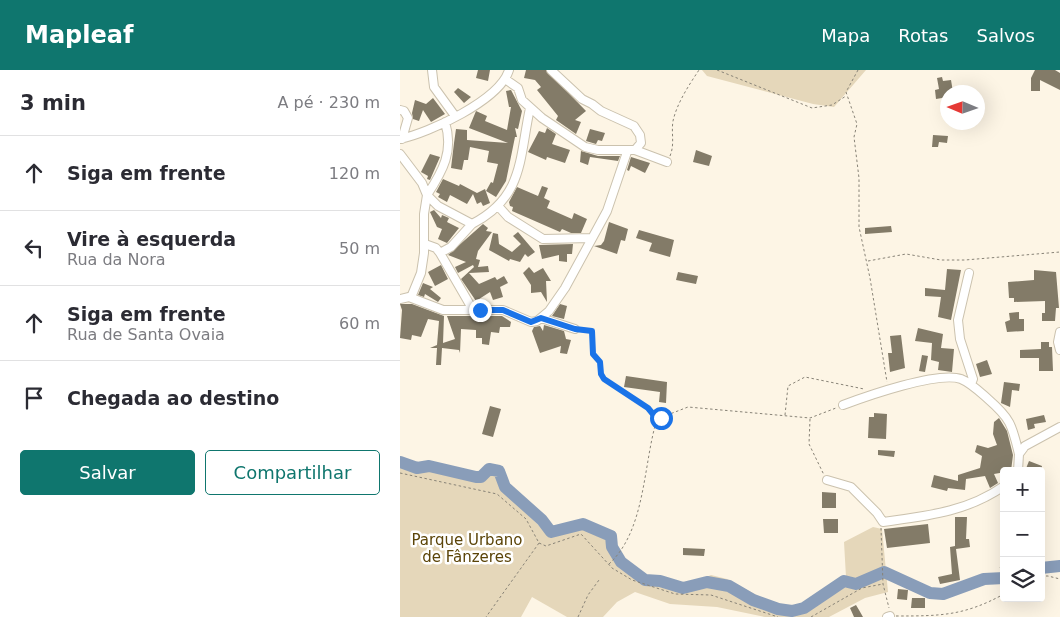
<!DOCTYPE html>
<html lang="pt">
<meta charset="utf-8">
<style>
body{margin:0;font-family:"DejaVu Sans",sans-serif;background:#f7f7f7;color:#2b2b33}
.controls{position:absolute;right:15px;bottom:15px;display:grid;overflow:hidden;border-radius:5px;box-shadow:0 5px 20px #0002}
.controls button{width:45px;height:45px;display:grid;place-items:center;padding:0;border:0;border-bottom:1px solid #e1e1e2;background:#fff;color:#2b2b33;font:25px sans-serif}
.compass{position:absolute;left:540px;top:15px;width:45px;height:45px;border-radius:50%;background:#fff;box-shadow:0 5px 20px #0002;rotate:272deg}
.stop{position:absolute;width:15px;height:15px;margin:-11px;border:4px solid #1a73e8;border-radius:50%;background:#fff}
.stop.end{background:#1a73e8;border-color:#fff;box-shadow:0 1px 5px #0008}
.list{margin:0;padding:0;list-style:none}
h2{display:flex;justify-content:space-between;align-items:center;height:65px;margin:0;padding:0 20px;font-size:21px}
h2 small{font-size:16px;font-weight:400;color:#7c7c81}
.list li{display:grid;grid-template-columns:32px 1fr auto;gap:15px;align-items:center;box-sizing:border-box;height:75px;padding:0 20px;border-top:1px solid #e1e1e2}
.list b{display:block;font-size:19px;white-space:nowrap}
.list p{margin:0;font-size:16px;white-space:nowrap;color:#7c7c81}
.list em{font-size:16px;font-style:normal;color:#7c7c81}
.actions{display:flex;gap:10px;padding:15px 20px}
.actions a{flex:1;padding:11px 0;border:1px solid #0f766e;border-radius:5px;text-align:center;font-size:18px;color:#0f766e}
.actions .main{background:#0f766e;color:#fff}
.icon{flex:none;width:28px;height:28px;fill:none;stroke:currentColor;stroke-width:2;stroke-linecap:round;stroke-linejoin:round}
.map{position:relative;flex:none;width:660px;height:547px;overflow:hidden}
header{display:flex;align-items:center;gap:30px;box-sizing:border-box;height:70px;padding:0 25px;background:#0f766e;color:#fff}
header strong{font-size:24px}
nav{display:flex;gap:28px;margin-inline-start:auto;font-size:18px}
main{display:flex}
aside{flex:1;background:#fff}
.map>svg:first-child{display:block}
.green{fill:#e5d7ba}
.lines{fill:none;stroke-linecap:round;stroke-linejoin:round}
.river{stroke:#899db9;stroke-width:12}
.building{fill:#837b68}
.street-casing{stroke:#cbc2ae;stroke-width:10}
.path{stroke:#888377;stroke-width:1;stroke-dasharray:2.5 2.5;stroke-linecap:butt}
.street{stroke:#fff;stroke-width:8}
.route{stroke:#1a73e8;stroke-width:6}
.labels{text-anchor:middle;stroke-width:5;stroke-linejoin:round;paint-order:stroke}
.park-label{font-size:15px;fill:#5b4408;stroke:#fff}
</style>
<header>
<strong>Mapleaf</strong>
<nav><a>Mapa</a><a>Rotas</a><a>Salvos</a></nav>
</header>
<main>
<aside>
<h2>3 min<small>A pé · 230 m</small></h2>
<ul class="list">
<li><svg class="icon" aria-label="ahead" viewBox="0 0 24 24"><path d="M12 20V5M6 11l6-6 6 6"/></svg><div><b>Siga em frente</b></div><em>120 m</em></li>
<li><svg class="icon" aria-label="left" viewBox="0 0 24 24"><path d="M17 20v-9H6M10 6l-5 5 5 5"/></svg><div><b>Vire à esquerda</b><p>Rua da Nora</p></div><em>50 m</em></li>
<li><svg class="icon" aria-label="ahead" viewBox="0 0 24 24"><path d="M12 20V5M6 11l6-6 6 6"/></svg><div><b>Siga em frente</b><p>Rua de Santa Ovaia</p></div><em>60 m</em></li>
<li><svg class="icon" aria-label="arrive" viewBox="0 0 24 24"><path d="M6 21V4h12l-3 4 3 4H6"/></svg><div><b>Chegada ao destino</b></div></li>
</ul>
<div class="actions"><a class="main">Salvar</a><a>Compartilhar</a></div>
</aside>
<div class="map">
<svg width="660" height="547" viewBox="0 0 660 547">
<rect width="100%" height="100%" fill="#fdf5e5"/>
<path class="green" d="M302,0H466L434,37L413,34L307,6Z
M0,397L14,402L30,401L78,411L90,403H95L103,421L150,466L183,458L207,470L229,494L242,504L273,512H294L311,505L327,509L362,528L391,537L406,532L446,507L444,472L473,457L482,459L488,522L465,528L429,547H365L317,537L270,534L235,522L217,532L203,547H167L132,527L121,547H0Z"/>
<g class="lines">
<path class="river" d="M0,392L17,398L29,396L76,407H81L89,399L99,401L105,417L142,450L151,462L183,454L211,466L212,477L221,492L245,510L260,511L283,518L307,512L329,516L353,530L378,539L392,541L404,538L444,511L456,514L484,502L530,523L543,524L584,509L604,508
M641,498L660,496"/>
</g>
<path class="building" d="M78,0H90L88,11L76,8Z
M126,0H146L186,41L175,50L181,52L176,64L156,50L158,46L137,20L141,17L135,10L124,8Z
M635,0H655L660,3V20L640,10V21H631V8Z
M542,7L543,11L551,10L553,22H548V27L536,29L535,20L539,19L537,8Z
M58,18L71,27L64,33L54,22Z
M111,20L122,41L118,59L115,58L117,67H115L106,111L96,127L86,121L91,112L93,113L98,94L87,92L89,81L70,77L68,90H64L62,100L51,98L54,73L56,59L67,60V70L108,73L69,58L76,41L87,46L85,51L107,60L111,37H109L106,21Z
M33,28L45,44L31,52L23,40L19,51L13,49L12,43L15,30L26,34Z
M147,58L156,64L152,74L170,80L165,93L147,87L146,90L128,82L139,61L145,63Z
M190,59L205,63L202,71L198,70L196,74L186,71Z
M533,65L548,66L547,73L539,72L538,77H532Z
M296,80L312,86L309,96L293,92Z
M181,81L198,86H220L218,91L190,87L188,95L180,92Z
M30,84L40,87L30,110L27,109L28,106L21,102Z
M231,87L250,93L245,103L231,96L229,101L227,100Z
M43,109L59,116L60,114L77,123L85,119L90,133L83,136L81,132L77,134L73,124L67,134L50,125L47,132L38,127L40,124L36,122Z
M142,116L148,118L144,128L150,131L147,138L172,149L174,143L187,149L181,163H171L162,159L160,162L112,141L113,137L110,136L109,132L117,117L138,126Z
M34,140L41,148L42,145L49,148L47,152L59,158L47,173L38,169L42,159L37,157L30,142Z
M209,152L228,159L225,171L221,170L217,184L194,176L201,175L204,171Z
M83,154L88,158L86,161L92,162L78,181L76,189L80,190L78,197L88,196L89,202L69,203L79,214L95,207L97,210L104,206L108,213L100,217L103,227L93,230L90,222L76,231L61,209L74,197L73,195L58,203L55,197L66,192L48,185Z
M491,156L492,162L465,164V158Z
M239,160L274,170L270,187L249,181L252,173L236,168Z
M118,162L135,182L128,187L125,184L120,192L110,189L109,191L89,180L93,163L98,164L99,174L112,182L121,174L113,166Z
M173,174L172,184H167V192L159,191V185L142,189L139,175Z
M41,195L48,209L35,216L28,202Z
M129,197L134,203L143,198L151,211H146L147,232L141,222L131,223V215L123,203Z
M547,199L561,200L551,250L538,247L541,227L525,226V218L545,220Z
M634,200L656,202L659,238H656L655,251H642V243H645V231L614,232V228H609L608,212L634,210Z
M278,202L298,206L296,214L276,210Z
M23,213L33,217L30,219L41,228L38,232L25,224L24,227L18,225Z
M0,234H12L44,246L43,273L55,269L47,246H102L111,252L110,257H100L99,263L91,262L89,275L82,274V268H76V260L61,259L60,283L59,280L42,278L41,295H36L37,278H30L37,275L39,251L28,249L21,267L12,265L11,270L0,268L2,240Z
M160,234L167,236L164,249L152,246Z
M619,242V249H624V261L607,262L605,252L610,250L609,243Z
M144,255L164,261L166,269L171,270L167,284L160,283L161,276L140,283L132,261L134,257L140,256L143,261Z
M518,258L543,264L541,278L554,279L552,302L538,300L539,292L531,290L532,273L515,271Z
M501,265L505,298L490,302L488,283H492L490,266Z
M641,272H649V277H652L653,301H639V288H620V280L641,279Z
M522,285L528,286L525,302L519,301Z
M587,290L592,304L580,307L576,294Z
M226,306L267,312L266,333L259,332L260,322L224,317Z
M604,312L620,314L619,321L612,320L610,337L601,333Z
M90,336L101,339L93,367L82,364Z
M474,343L487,344L486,369L468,368L469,347H474Z
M644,345L646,352L634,354L635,358L628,360L626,349Z
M599,348L607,361L613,385L611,401L594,404L598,413L590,418L585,406L566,409L565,420L548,418L547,421L531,417L534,405L558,411V405L580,398L582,386L575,382L577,375L588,378L597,375L593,364L594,352Z
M478,380L495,381L494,387L478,385Z
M629,391L642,396L641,401H625Z
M422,422L436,423V438H422Z
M555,447H567L566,469H569L570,477L556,479L560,510L540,514L538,507L552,504L550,477L555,476Z
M423,449H438V463H424Z
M528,454L530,473L487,478L484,459Z
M283,478L305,479L304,486L283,485Z
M498,519L508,520L507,530L497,529Z
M512,528H525V538H511Z
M456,535L459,540L463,547H454L450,538Z"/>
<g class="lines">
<defs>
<path id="street" d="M32,0L34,17L55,46
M151,0L182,29L192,34L201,41L234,56L240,65L241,73L235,80
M105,9L118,18L122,30L142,48L185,77L198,80H235L267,92
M0,40L4,41L8,48L2,69
M45,52C54,81 43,101 27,125L38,136L72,154C124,127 119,89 130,38
M0,69C29,63 100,30 109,0
M0,84L22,113L27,125L24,144V183L21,203L12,225L9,227
M99,137L108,147L143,169L192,168
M25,174L36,178L40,183L73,240
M40,183L51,177L72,154
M569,203L558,250L560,269L573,309L571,314
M0,229L9,227L43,240H103L131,252L137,251L149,241L165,218L207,141L227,82
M141,248L175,259
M660,262L658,272L660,280
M443,335C467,326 538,301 561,309C571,313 580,322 588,329C611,349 612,355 619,384
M618,401L619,384L625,376L660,357
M427,410L451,417L477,443L483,452C526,446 567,442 604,416
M487,547L490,546"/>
</defs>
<use href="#street" class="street-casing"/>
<path class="path" d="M317,0L412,38L432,35L446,26
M458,0L446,22L457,54L454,67L459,108V157L470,208L487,312
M270,86C275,74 271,63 273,51C277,33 289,15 299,0
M468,191L506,184L541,190H565L660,182
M181,259L192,261L193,284L200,292L201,304L204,309L248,338L257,349L288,337L410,348L436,338
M385,345L388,316L405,307L464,319
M410,349L409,374L424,405
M0,403L97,424L126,449L139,473L86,547
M481,458L483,514L489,538
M139,473L146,476L181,464L212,498L232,510L275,524L311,525L378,547
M209,494C246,460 243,394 257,349
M600,498L604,491
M641,506H648L660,509
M496,546C540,546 564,546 604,524
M178,547L188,525L199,510
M411,547L462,518L483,514"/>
<use href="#street" class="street"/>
</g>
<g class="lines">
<path class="route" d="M80,240H103L131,252L141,248L175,259L192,261L193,284L200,292L201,304L204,309L248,338L257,349L261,348"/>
</g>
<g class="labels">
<g class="park-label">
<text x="67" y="475">Parque Urbano<tspan x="67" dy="17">de Fânzeres</tspan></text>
</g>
</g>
</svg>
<div class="controls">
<button>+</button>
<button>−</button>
<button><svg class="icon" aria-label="layers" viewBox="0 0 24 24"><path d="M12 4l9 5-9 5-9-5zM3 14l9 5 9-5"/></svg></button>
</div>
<svg class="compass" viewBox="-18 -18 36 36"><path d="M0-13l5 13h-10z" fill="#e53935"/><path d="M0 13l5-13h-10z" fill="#7c7c81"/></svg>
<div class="stop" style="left:261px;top:348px"></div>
<div class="stop end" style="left:80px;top:240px"></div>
</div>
</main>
